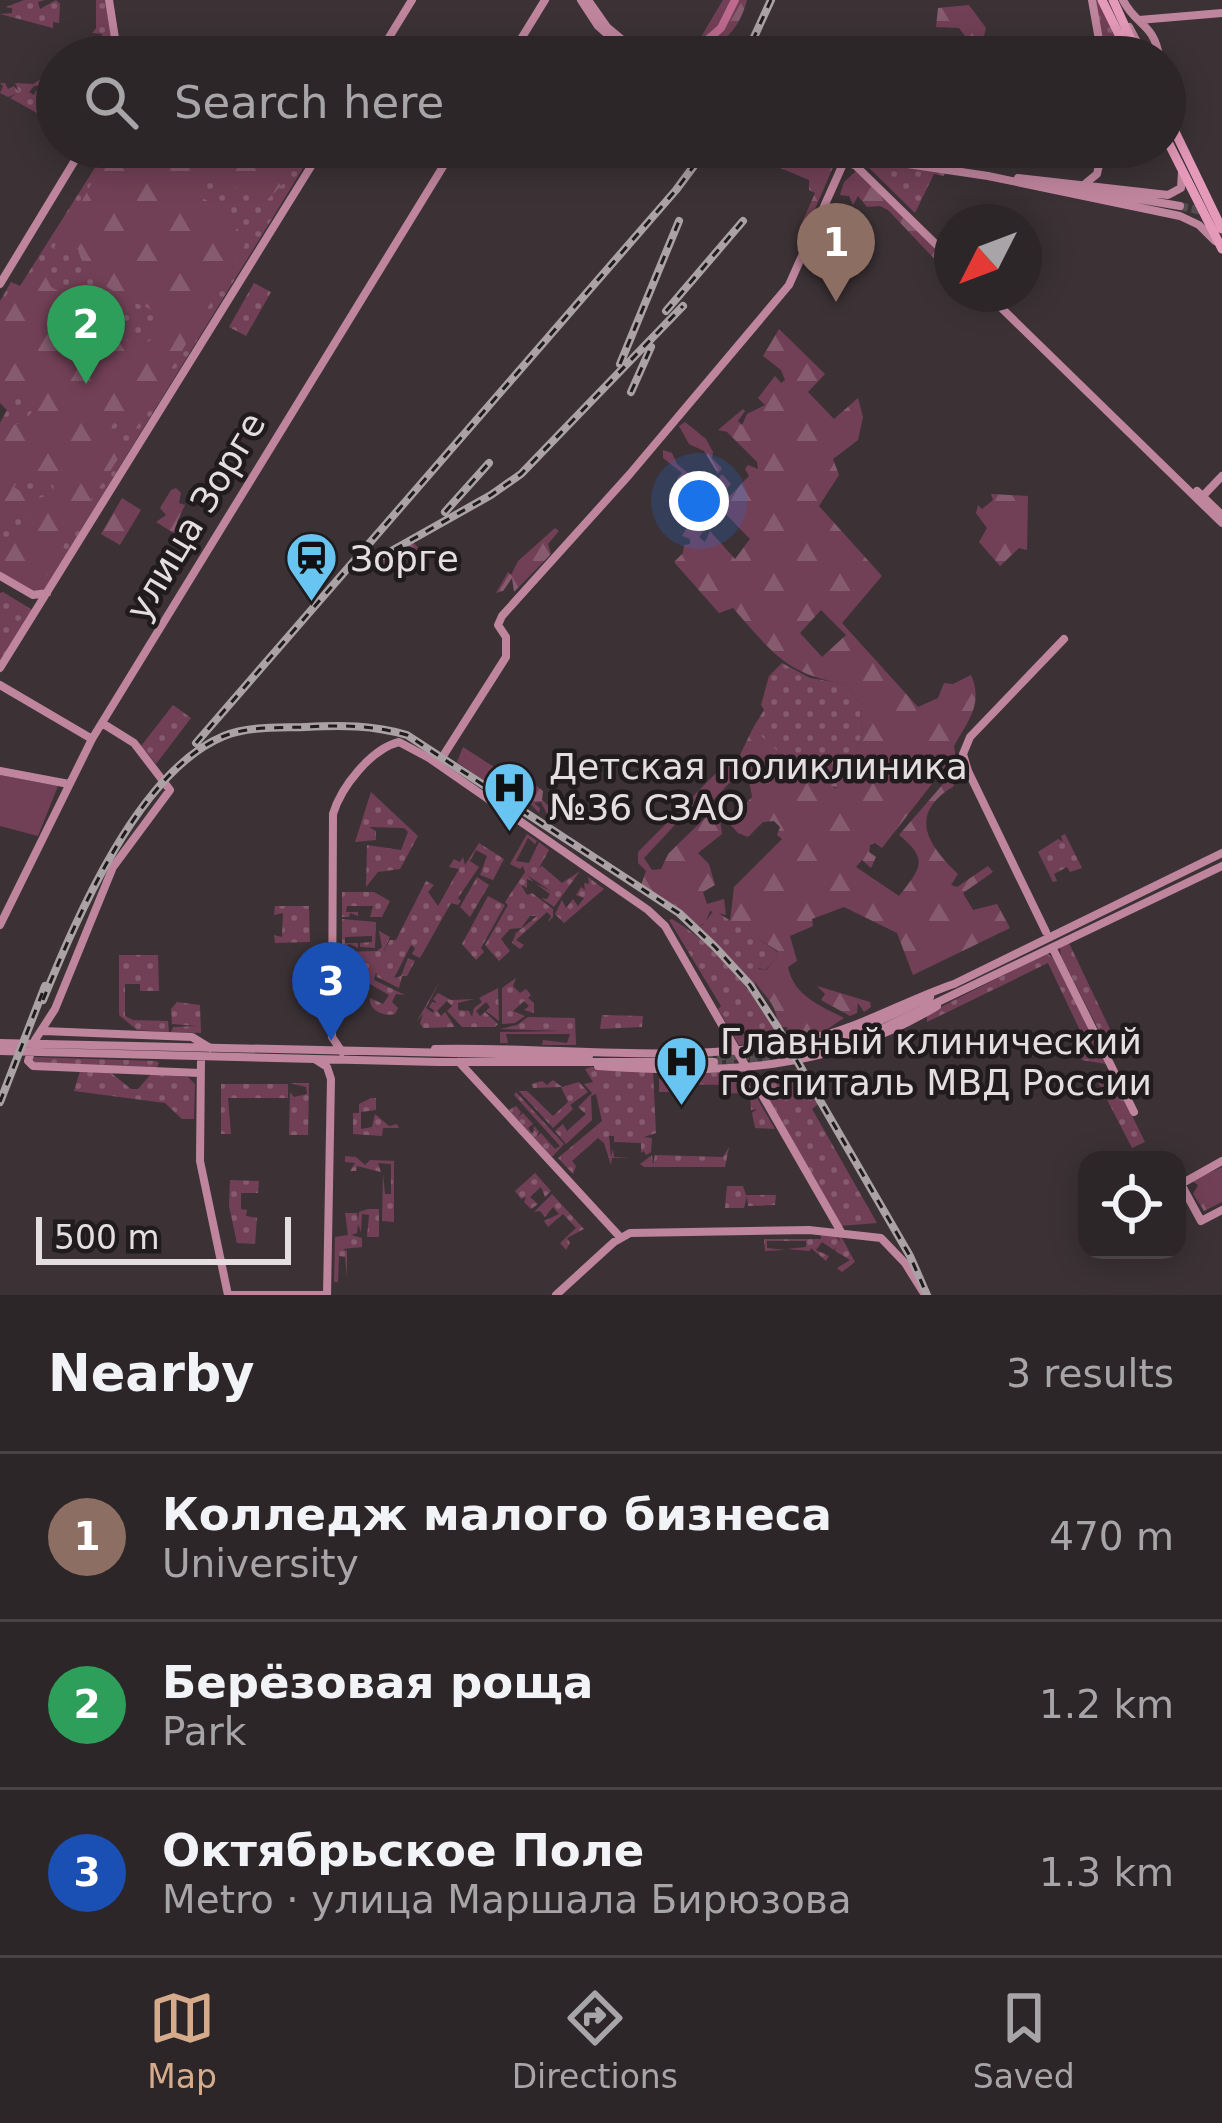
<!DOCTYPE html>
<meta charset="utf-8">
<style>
body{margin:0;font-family:"DejaVu Sans",sans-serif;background:#352e30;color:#f1f3f6}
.controls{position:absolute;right:36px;bottom:36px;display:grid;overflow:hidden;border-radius:24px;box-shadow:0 6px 30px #0003}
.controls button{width:108px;height:108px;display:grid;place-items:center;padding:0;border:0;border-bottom:3px solid #484345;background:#2d2628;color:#f1f3f6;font:60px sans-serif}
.compass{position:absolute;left:934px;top:204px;width:108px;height:108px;border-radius:50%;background:#2d2628;box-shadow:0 6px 30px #0003;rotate:228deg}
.scale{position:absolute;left:36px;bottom:30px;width:255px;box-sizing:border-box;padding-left:12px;border:6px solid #e5dee1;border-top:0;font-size:33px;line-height:42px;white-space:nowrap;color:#e5dee1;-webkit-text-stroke:9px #201b1d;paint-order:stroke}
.you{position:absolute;left:699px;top:501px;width:42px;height:42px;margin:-30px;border:9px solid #fff;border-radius:50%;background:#1a73e8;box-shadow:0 0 0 18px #1a73e833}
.badge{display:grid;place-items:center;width:78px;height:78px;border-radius:50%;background:#d6ab8b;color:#fff;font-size:39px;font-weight:700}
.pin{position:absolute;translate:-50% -99px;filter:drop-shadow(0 3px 6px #0008)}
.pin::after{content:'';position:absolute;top:63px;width:42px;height:36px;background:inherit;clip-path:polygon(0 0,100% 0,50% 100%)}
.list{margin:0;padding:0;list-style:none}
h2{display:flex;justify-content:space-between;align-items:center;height:156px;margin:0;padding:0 48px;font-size:51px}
h2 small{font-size:39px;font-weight:400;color:#a7a5a8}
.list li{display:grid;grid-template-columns:78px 1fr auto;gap:36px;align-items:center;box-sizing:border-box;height:168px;padding:0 48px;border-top:3px solid #484345}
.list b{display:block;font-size:45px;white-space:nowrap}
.list p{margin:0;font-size:39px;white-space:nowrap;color:#a7a5a8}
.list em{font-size:39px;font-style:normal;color:#a7a5a8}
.icon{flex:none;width:66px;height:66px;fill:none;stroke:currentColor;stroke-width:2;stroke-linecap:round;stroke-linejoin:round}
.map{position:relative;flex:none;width:1222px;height:1295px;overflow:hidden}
.search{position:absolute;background:#2d2628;box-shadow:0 6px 30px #0003;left:36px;right:36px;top:36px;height:132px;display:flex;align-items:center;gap:30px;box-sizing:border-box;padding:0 42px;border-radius:66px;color:#a7a5a8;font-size:45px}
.sheet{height:660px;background:#2d2628}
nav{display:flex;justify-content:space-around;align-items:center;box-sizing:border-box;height:168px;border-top:3px solid #484345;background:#2d2628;font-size:33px;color:#a7a5a8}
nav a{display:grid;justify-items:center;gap:6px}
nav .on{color:#d6ab8b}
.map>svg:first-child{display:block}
.green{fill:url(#green-dots)}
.forest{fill:url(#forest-firs);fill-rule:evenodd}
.pitch{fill:#724056}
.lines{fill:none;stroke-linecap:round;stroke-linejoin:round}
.river{stroke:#be6a8f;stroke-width:8}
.secondary-tunnel{stroke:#554c50;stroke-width:8;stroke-dasharray:8 4;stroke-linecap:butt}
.secondary{stroke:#bf859d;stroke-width:8}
.primary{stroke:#e59ab9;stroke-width:9}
.rail-casing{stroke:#aaa2a5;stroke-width:8}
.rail{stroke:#201b1d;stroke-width:3;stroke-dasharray:9;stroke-linecap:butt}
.labels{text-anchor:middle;stroke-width:9;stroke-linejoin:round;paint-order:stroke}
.street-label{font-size:36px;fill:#e5dee1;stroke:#201b1d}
.poi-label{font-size:36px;fill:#e5dee1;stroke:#201b1d;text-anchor:start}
</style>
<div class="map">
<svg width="1222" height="1295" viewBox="0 0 1222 1295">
<defs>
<pattern id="green-dots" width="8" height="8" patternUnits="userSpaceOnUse" patternTransform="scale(3)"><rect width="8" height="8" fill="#724056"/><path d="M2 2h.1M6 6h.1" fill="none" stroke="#865b6e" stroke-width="1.8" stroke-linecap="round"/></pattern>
<pattern id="forest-firs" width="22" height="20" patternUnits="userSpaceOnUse" patternTransform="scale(3)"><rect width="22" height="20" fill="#724056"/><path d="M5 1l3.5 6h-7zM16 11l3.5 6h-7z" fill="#865b6e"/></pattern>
</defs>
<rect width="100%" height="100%" fill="#3c3236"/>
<path class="green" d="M24,0H45L38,2L40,9L56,0L60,4L59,23L53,22V28L0,14L12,13V8L6,7Z
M96,0H105L114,54L97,55L102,34L92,33L96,28Z
M1094,0H1098L1125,57H1104Z
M41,79L42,85L34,86L29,92L34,95L36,91L45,90L46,80H54L46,118L10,98L16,94L8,97L0,93L3,86L0,83H5L8,89L14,86L19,92L15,83L33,84Z
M108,147H316L44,590L33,592L0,573V423L7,410L0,403V301L11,282L20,286Z
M862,161L945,172L944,176L934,174L915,213Z
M254,283L271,292L246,336L229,327Z
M3,592L34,611L0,666V593Z
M782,663L810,678L847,684L858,701L867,704L860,712L863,732L841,787C810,789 775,749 753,728L764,710L761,705L769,676Z
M173,705L191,718L156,764L141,746Z
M371,792L418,836L400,869L378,872L366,887L367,845L401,850L408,832L404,828L369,827L376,831V840L355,842Z
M527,834L537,841L535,844L528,838L516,861L529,863L539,842L549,850L539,868L542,866L562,883L580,871L554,907L541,898L547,899L550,894L535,883L552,892L527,875L534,882L527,879V888L521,885L527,895L532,893L553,909V917L548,922L551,916L547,912L516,940L524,945L520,949L512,943L516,933L537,916H530L521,928L510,929L501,939L510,951L499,961L485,945L508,905L505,902L525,872L523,866L520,869L510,864Z
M1065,834L1082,868L1070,872L1067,867L1054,874L1057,881L1053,882L1038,852L1058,839L1063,842L1061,836Z
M479,843L504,859L493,880L480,875L487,856L476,850L470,861L479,867L458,898L461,901L458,905L451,903L420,958L412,954L415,948L411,945L394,978L401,976L408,958L415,961L407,976H402L399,988L377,977L376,972L374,980L405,995L396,994L392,1002L398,1008L395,1014C384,1017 368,1010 370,998L383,1004L389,995L370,984L364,990L345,991L341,952L377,951L382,947L379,931L390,937L383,953L390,940H396L426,881L434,885L428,892L438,906L459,869L449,867L454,859L460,862L463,857L465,865Z
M477,877L489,885L470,917L460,907Z
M588,877L604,889L564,923L555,914L562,900L566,908L573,899L578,906L584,898L576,895L581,887L585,890L584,883L589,884Z
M342,892H374L390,901L382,917H370L373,906H347L346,912H358V916L350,913L349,917H342Z
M488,896L505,905L481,948L484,952L476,960L462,944Z
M275,906H309L310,942L275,943L274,935L282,937L283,913L274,915Z
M714,910L778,952L777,958L765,970L759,968L754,978L756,989L697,927L703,925Z
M342,919L376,922L375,948L360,947V943L372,942V936L345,937V943H358V948L350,944L342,947Z
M672,919C722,949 753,995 785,1042L739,1045L718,1009L721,1006L669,920Z
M1068,941L1119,1048L1111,1054L1061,956L1060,948Z
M1047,953L1053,958L1106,1064L1082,1060L1076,1049L1086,1043L1048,963L927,1022V1014Z
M119,955H158L159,991H140V984H125V1016L133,1020L168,1021L169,1032L137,1030L119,1015Z
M516,978L513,986L520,993L526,989L531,995L528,998L534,1003V1013L524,1010L529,1006L524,1001L513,1011L525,1016L515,1023L502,1024V988Z
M440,981L426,1008L433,1013L434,1010L429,1007L432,1002L437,1003L433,999L438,993L451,1000L474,999L458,1003V1010L469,1011L472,1017L474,1008L482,1002L479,998L498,988L499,1021L486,1011L490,1007L486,1002L476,1011L480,1016L485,1012L498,1024L495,1027H462L447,1011L452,1006L447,1001L437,1011L441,1016L445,1012L455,1027L423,1028L420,1023L423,1014L417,1021Z
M177,1002L200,1005L201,1033L171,1032L173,1027L197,1026L172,1024L171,1009Z
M602,1015L643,1016L642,1027L600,1029Z
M528,1017L575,1018L576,1045H542L543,1040L567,1043L570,1034H506L508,1043H500V1032L564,1031L500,1029L517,1025Z
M31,1057L156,1061L159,1063L156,1069L35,1063Z
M591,1067L653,1071L656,1133L644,1137L652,1138L651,1152L646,1155L644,1151L641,1153V1143L614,1142V1136H609L611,1157L613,1149L614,1157H630L612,1158L611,1165L604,1143L598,1138L572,1161L576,1166L573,1174L558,1158L602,1121L596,1094L591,1096L592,1120L566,1144L555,1131L563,1124L567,1131L586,1114L578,1107L592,1093L584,1084L593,1082L585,1069Z
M797,1069L818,1104L812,1109L877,1223L839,1226L761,1084Z
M80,1071L110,1072L131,1089H138L151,1074L188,1077L195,1084L194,1119H182L165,1103L74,1091Z
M675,1071L743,1074L775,1129L755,1128L752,1113L757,1109L751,1110L750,1094L725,1093L724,1085L678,1084L676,1092H659V1079L672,1080Z
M1112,1075L1145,1142L1132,1148L1098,1082Z
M553,1080L562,1087L579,1082L588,1092L570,1105L573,1109L553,1128L519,1091H527L553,1116L568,1102L561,1087L533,1088L532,1084L542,1081L547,1085Z
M290,1083H309L308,1135H289L290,1092L294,1097L307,1094L306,1087Z
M221,1084H288V1098H228L231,1134H221Z
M516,1092L564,1144L552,1157L509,1110L516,1106L521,1112L518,1117L523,1113L533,1124L528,1128L533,1134L534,1126L539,1132L536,1137L541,1133L555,1149L560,1146L514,1095Z
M371,1098H376V1110L361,1112V1129L372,1127L375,1114L389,1126L397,1124L399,1128H383L382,1136L353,1134V1113H359V1104Z
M729,1147L725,1167H644L640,1164L652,1155L653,1165L655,1155L723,1157Z
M345,1156L356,1157L365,1165L370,1160L394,1161V1222L382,1221L383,1174L385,1194H391V1164L378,1163L381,1172L357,1166L356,1171H350L355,1163L345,1162Z
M535,1173L551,1191L545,1197L541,1187L530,1197L538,1204L531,1209L524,1202L526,1197L521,1199L515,1191Z
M230,1180L259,1181L258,1193H241V1209L247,1210L246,1216L257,1218L255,1244L237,1243L229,1206Z
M727,1186H743L746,1195H776L775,1205L748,1206L747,1196L744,1208H725Z
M552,1194L584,1229L567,1238L570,1243L566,1250L560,1243L576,1228L563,1214L548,1227L544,1221L559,1214L553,1207L545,1217L540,1211L534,1212Z
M368,1209H379V1237H367L369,1215L362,1214L361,1232L358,1224L357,1233L351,1235L362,1238V1247L343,1249L347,1251V1277L345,1257L339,1256L338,1282H334L335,1237L348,1235L345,1213H357L358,1220L359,1212Z
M821,1235L836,1236L841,1243L838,1235L842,1238L855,1262L842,1272L837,1268L850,1260L835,1251L836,1247L834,1250L822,1242L816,1250L829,1256L826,1261L811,1248L810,1251L787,1249L806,1247V1241H767V1248L785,1250L765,1251L764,1239H821Z"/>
<path class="forest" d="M723,0H747C739,31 719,51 689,57Z
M969,5L986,28L984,36H965L959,28L936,27L938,8Z
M111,147H296L284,183L267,200L246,193L238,186L226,195L229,186L216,174L199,186L200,196L212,204H226L245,245L136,428L119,413L107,435L123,451L81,516L69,525C68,544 50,579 33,587L0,570V529L2,554L11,537L19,538L33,515L18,505L0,522V440L10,426C29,423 36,409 40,388L37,386L30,397L17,391L0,394V306L10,289L28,285L41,268L51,287L75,300L84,286L94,287C98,292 104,296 108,301C124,325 103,335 142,345L154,338L160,319C149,304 141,307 126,299C105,287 82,271 78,249L71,245L54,249L60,230L81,203ZM24,474L53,485L55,493L33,500L14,487Z
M750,147C778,147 812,146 834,165L806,230L800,227L815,193L809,190V180L738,150Z
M856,171L947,261L943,268L888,210L880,206L867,207L858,196L853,205L849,196L840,195L844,182Z
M779,329L825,374L808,392L834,419L858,398L863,417L858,440L833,459L839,475L819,506L882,576L842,623L918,707L938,698L944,683L953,684L971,675C984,704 967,722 954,746L956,760L945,767L882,848L875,843L870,845L869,852L876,857L871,868L862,860L856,867L899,896C920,869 930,860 899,835L950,776L954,786C908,814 926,843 958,874L951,885L957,887L988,866L993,872L963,893L973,910L997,904L1010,928L913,975L897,933L844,907L812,919L813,926L790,936L797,961L788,967C794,996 819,1005 844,1018L823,1032L790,1038L787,1027H780C777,1022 777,1016 775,1011C770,997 757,989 752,976L757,969L766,970L777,958L778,951L730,922L734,887L782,839L777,835L780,827L774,821L763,822L748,837L738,833L728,822L752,797L746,763L730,772L731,781L709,805L700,798L644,858L652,870L661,869L668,854L707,816L720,820L722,834L698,853L709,864L715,885L703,892L707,904L724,899L726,915L710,911L705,923L697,927L674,905L641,885L646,871L638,863V852L725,764L739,757L753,728L789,762L835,788L841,786L863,732L860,712L866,704L858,701L847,684C787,676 771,651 733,608L719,613L674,562L683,553L684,545L690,544V539L682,536L690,522L686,515L694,506L710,503C697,498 683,492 677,478L682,473L663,458V450L672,453L677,464L705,487L714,484L722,474L731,484L717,498L723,503L749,476L745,469L748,465L758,469L757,462L727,432L718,430L743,409L745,411L738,421L742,425L747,414L765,405L758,398L775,376L781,383L785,380L781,370L763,356ZM718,506L750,539L735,559L710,531L705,542L699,537L708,525L703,512ZM821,610L846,635L822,657L800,633Z
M685,422L706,439L713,452L712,458L722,468L718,474L704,451L689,444L679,426Z
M176,488L181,493L179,503L185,505L177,522L198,543L196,547L156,522L166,515L160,508L171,490Z
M991,494L1028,496L1027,550L1019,548L1000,566L979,542L987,528L976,513L978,505L982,509L993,500Z
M122,498L141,510L120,545L101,534Z
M555,528L559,531L548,544L551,554L514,592L512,578L503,591L496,593L508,572L511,575L518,561Z
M411,540L425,555L423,563C407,553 393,559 374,569L369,564Z
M463,747L511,778L530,781L543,791L542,800L553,810L548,816L541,802L534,803L540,808L539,813L521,794L530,796L532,792L524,785L517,794L523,804L520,808L457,762Z
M817,986L870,1002L871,1007L864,1012L858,1003L857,1013L850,1016L821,1000L825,994Z
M1222,1167V1202L1204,1211L1193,1194L1198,1185L1192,1181Z"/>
<path class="pitch" d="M0,775L58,786L38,836L0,826Z"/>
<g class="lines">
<path class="river" d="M689,56L721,28L735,0"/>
<path class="secondary-tunnel" d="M1180,206L1206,212
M693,1056H754L805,1047
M714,1062L784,1058"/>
<path class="secondary" d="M109,0L118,57
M581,0L598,26L633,57
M588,0L607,27L643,57
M1092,0L1102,57
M1123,0C1135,25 1155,24 1159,57
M1139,20L1222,13
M1129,27L1145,57
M377,57L412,0
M510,57L545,0
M816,147L856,166L952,260
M830,147L850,157
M847,155L988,176L1180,216L1199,225L1215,241
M1018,178L1168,195L1181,188L1182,172
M1086,183L1097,174L1103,147
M1061,186L1180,206
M0,284L83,147
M987,294L1222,523
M1197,491L1222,515
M1200,499L1222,476
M0,576L33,595L47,593
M0,668L323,147
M0,685L92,739
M102,723L134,743L170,790L113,867L55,1009L35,1040L28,1061L33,1066L200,1073
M438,764L506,657V637L498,625L502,616L629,475L789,285L847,155
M0,771L69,784
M0,925L92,739L455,147
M1046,932L968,771L963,754L970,737L1064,639
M1054,951L1134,1112
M954,984L1222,853
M43,1031L192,1037L210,1048
M0,1043L589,1056
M805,1047L858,1031L930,997
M435,1049C558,1046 685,1066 806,1040C858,1029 904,1001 954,984
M0,1051L438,1062H714
M342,1052L332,1037L333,814C341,787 371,749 399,742L429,758L648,910L665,926L841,1232
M806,1054L871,1034L1222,866
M201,1058L200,1161L228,1295
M316,1060L327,1067L331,1079L327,1295
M459,1062L620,1237
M598,1066C721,1075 830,1071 937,1006
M1222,1161L1181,1184L1201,1221L1222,1210
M229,1295H326
M556,1295L614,1242L630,1233L809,1230L881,1238L905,1263L925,1295"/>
<path class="primary" d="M1102,0L1130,57
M1113,0L1139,57
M1165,111L1222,229
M1165,136L1222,249"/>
<defs>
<path id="rail" d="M745,57L771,0
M666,311L743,221
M620,364L679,221
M631,392L651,347
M445,512L489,463
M363,567L491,495L521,474L683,306
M196,743L676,190L708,147
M43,1000C76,920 138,771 224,736C249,726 279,728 306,727C341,725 373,725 407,735L679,913L715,947L750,985L778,1028L910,1256L927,1295
M0,1102L45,986"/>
</defs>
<use href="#rail" class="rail-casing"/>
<use href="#rail" class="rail"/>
</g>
<defs>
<symbol id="station-pin" viewBox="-11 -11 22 30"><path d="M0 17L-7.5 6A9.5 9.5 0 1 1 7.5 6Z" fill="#68c4f0" stroke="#201b1d"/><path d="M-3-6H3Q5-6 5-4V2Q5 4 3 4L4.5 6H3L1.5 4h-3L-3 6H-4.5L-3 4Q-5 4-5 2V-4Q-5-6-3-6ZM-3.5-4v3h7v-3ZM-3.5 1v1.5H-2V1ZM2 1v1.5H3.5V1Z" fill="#111"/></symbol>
<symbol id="hospital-pin" viewBox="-11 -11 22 30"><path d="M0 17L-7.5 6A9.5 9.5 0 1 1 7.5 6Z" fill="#68c4f0" stroke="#201b1d"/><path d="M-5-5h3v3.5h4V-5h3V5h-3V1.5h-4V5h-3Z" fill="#111"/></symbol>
</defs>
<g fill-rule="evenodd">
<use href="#station-pin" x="282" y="528" width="59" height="81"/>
<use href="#hospital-pin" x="480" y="758" width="59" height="81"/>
<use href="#hospital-pin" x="652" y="1032" width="59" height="81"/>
</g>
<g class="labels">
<g class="street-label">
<text transform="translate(195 516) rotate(-59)" y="13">улица Зорге</text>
</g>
<g class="poi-label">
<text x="350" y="571">Зорге</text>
<text x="549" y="779">Детская поликлиника<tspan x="549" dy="41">№36 СЗАО</tspan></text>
<text x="720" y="1054">Главный клинический<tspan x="720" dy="41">госпиталь МВД России</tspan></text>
</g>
</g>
</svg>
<div class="controls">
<button><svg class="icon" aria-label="locate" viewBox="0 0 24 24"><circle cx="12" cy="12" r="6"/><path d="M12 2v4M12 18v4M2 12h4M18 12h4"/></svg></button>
</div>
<svg class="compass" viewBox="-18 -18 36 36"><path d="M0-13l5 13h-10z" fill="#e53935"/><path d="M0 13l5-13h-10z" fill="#a7a5a8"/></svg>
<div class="scale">500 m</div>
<div class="you"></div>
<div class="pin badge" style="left:836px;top:302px;background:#8d6e63">1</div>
<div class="pin badge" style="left:86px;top:384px;background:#2e9e5b">2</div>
<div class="pin badge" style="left:331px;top:1041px;background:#1a4fb4">3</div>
<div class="search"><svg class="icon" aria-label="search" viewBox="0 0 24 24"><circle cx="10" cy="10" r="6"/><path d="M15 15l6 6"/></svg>Search here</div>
</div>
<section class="sheet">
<h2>Nearby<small>3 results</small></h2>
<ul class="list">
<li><span class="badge" style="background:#8d6e63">1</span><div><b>Колледж малого бизнеса</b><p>University</p></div><em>470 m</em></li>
<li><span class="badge" style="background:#2e9e5b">2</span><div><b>Берёзовая роща</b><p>Park</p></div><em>1.2 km</em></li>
<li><span class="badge" style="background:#1a4fb4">3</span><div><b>Октябрьское Поле</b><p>Metro · улица Маршала Бирюзова</p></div><em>1.3 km</em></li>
</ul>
</section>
<nav>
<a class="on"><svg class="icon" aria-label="map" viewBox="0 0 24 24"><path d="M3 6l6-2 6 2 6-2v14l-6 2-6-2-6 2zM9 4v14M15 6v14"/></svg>Map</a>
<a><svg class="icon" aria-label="directions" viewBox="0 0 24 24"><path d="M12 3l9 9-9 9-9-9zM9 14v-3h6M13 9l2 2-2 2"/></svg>Directions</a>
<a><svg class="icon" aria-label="saved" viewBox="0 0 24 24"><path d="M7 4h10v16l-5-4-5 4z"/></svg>Saved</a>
</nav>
